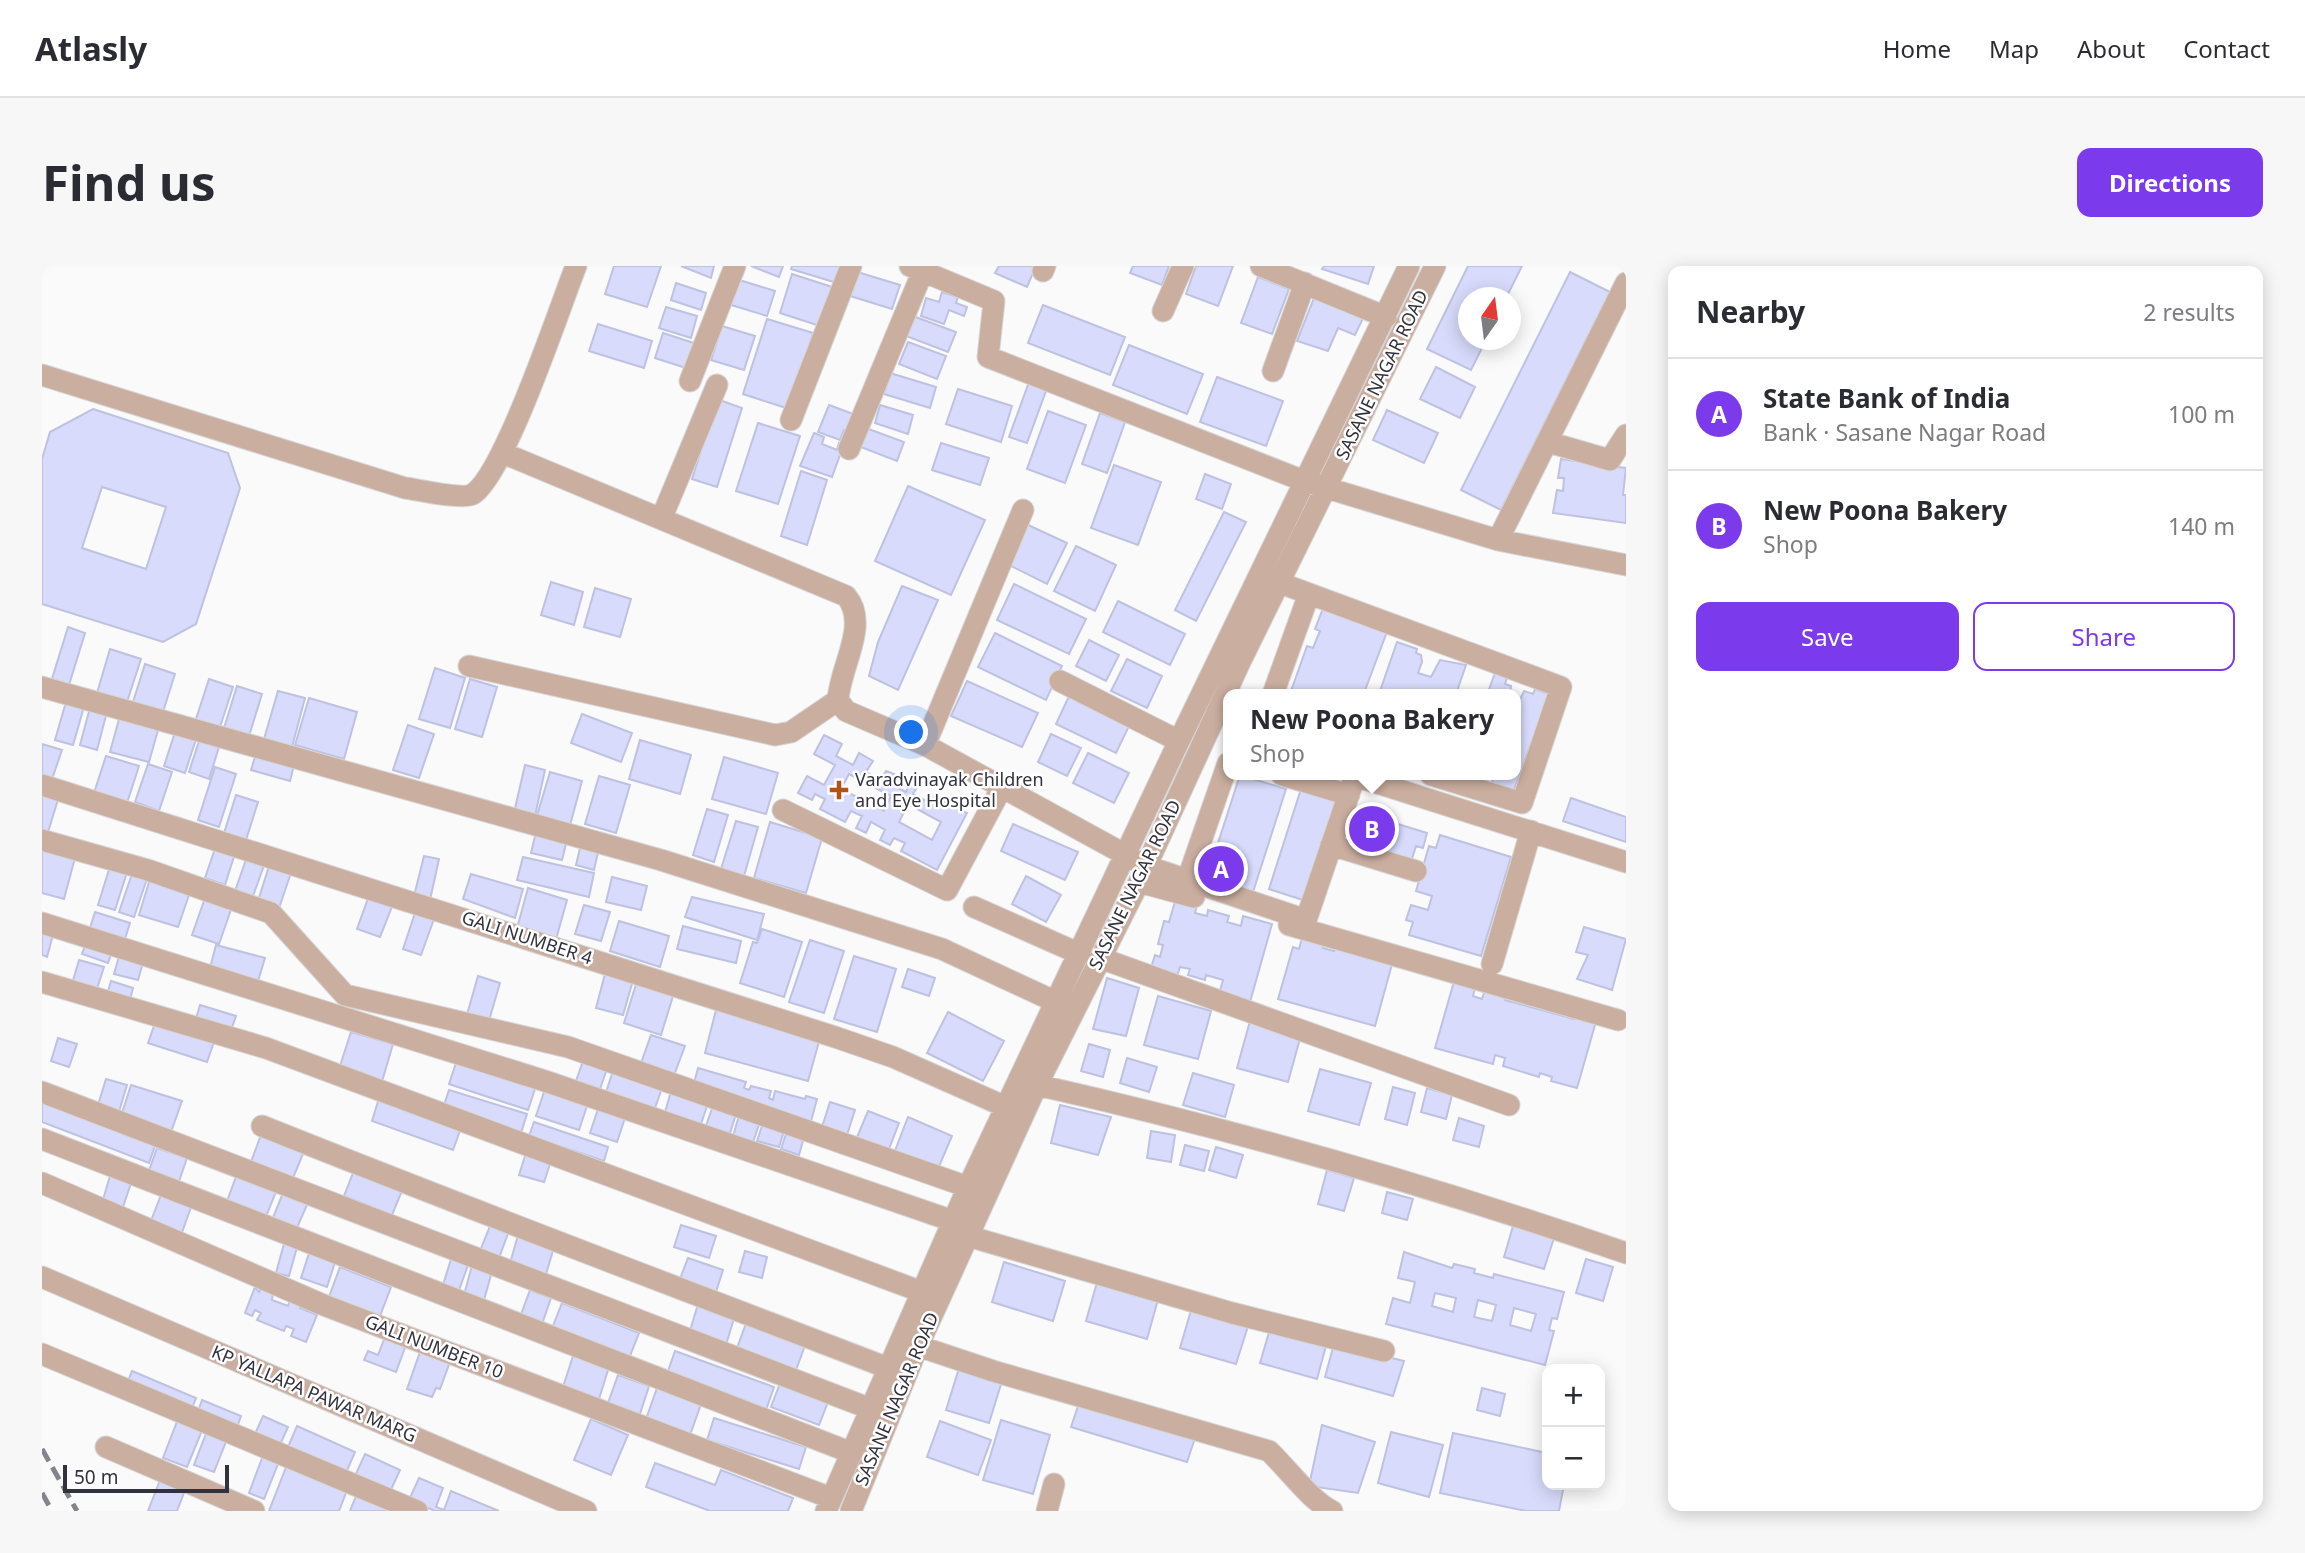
<!DOCTYPE html>
<meta charset="utf-8">
<style>
body{margin:0;font-family:"Noto Sans",sans-serif;background:#f7f7f7;color:#2b2b33}
.controls{position:absolute;right:21px;bottom:21px;display:grid;overflow:hidden;border-radius:14px;box-shadow:0 4px 18px #0003}
.controls button{width:63px;height:63px;display:grid;place-items:center;padding:0;border:0;border-bottom:2px solid #e1e1e2;background:#fff;color:#2b2b33;font:35px sans-serif}
.compass{position:absolute;left:1416px;top:21px;width:63px;height:63px;border-radius:50%;background:#fff;box-shadow:0 4px 18px #0003;rotate:14deg}
.scale{position:absolute;left:21px;bottom:18px;width:166px;box-sizing:border-box;padding-left:7px;border:4px solid #31323e;border-top:0;font-size:19px;line-height:24px;white-space:nowrap;color:#31323e;-webkit-text-stroke:5px #fff;paint-order:stroke}
.you{position:absolute;left:870px;top:467px;width:24px;height:24px;margin:-18px;border:5px solid #fff;border-radius:50%;background:#1a73e8;box-shadow:0 0 0 10px #1a73e833}
.badge{display:grid;place-items:center;width:46px;height:46px;border-radius:50%;background:#7c3aed;color:#fff;font-size:23px;font-weight:700}
.pin{position:absolute;translate:-50% -50%;border:4px solid #fff;box-shadow:0 2px 7px #0006}
.popup{position:absolute;left:1181px;top:423px;width:298px;height:91px;box-sizing:border-box;display:grid;place-content:center;border-radius:14px;background:#fff;filter:drop-shadow(0 2px 5px #0005);font-size:23px;white-space:nowrap;color:#7c7c81}
.popup b{font-size:26px;color:#2b2b33}
.popup::after{content:'';position:absolute;left:50%;top:100%;margin-left:-14px;border:14px solid transparent;border-top-color:#fff}
.list{margin:0;padding:0;list-style:none}
h2{display:flex;justify-content:space-between;align-items:center;height:91px;margin:0;padding:0 28px;font-size:30px}
h2 small{font-size:23px;font-weight:400;color:#7c7c81}
.list li{display:grid;grid-template-columns:46px 1fr auto;gap:21px;align-items:center;box-sizing:border-box;height:112px;padding:0 28px;border-top:2px solid #e1e1e2}
.list b{display:block;font-size:26px;white-space:nowrap}
.list p{margin:0;font-size:23px;white-space:nowrap;color:#7c7c81}
.list em{font-size:23px;font-style:normal;color:#7c7c81}
.actions{display:flex;gap:14px;padding:21px 28px}
.actions a{flex:1;padding:16px 0;border:2px solid #7c3aed;border-radius:14px;text-align:center;font-size:24px;color:#7c3aed}
.actions .main{background:#7c3aed;color:#fff}
.map{position:relative;flex:none;width:1584px;height:1245px;overflow:hidden;border-radius:14px}
header{display:flex;align-items:center;gap:42px;box-sizing:border-box;height:98px;padding:0 35px;background:#fff;border-bottom:2px solid #e1e1e2}
header strong{font-size:33px}
nav{display:flex;gap:38px;margin-inline-start:auto;font-size:24px}
.intro{display:flex;align-items:center;justify-content:space-between;box-sizing:border-box;height:168px;padding:0 42px}
h1{margin:0;font-size:49px}
.button{padding:18px 32px;border-radius:14px;background:#7c3aed;color:#fff;font-size:24px;font-weight:700}
main{display:flex;gap:42px;padding:0 42px}
aside{flex:1;background:#fff;border-radius:14px;box-shadow:0 4px 18px #0003}
.map>svg:first-child{display:block}
.building{fill:#d8dbfb;stroke:#bec1e0;stroke-width:2;fill-rule:evenodd}
.lines{fill:none;stroke-linecap:round;stroke-linejoin:round}
.minor-casing{stroke:#d6d6d8;stroke-width:23}
.minor{stroke:#caaea0;stroke-width:21}
.rail{stroke:#84858c;stroke-width:5;stroke-dasharray:14 7;stroke-linecap:butt}
.poi-dot{fill:#b35214;stroke:#fff;stroke-width:2.5}
.labels{text-anchor:middle;stroke-width:5;stroke-linejoin:round;paint-order:stroke}
.street-label{font-size:18px;fill:#31323e;stroke:#fff}
.poi-label{font-size:18px;fill:#31323e;stroke:#fff;text-anchor:start}
</style>
<header>
<strong>Atlasly</strong>
<nav><a>Home</a><a>Map</a><a>About</a><a>Contact</a></nav>
</header>
<div class="intro"><h1>Find us</h1><a class="button">Directions</a></div>
<main>
<div class="map">
<svg width="1584" height="1245" viewBox="0 0 1584 1245">
<rect width="100%" height="100%" fill="#fafafa"/>
<path class="building" d="M572,0H619L605,41L563,28Z
M639,0H672L669,12Z
M709,0H741L737,11Z
M750,0H801L795,17L749,3Z
M957,0H994L985,21L953,7Z
M1091,0H1127L1120,19L1088,7Z
M1154,0H1191L1176,40L1144,28Z
M1282,0H1332L1326,18L1280,3Z
M1426,0H1480L1464,32H1426V74H1444L1429,104L1385,83Z
M812,5L858,19L850,43L805,29Z
M1528,6L1568,26L1459,244L1419,224Z
M750,8L790,21L778,60L738,47Z
M1216,11L1247,23L1230,68L1199,57Z
M694,13L733,25L725,50L686,38Z
M634,17L664,27L659,44L629,34Z
M900,26L916,31L914,37L925,41L922,50L907,44L902,58L879,50L884,32L897,36Z
M1274,27L1323,48L1313,69L1296,62L1286,85L1255,75Z
M1001,39L1083,71L1068,109L986,77Z
M624,41L655,50L649,72L617,62Z
M871,50L914,66L906,86L864,70Z
M725,53L771,67L747,143L701,128Z
M556,58L610,75L602,102L547,85Z
M680,60L713,70L702,104L669,94Z
M621,67L655,78L647,103L613,92Z
M866,76L904,90L895,113L857,98Z
M1087,79L1161,108L1145,148L1071,119Z
M1394,101L1433,121L1418,152L1378,133Z
M848,107L894,121L888,142L842,128Z
M1175,111L1241,135L1224,180L1158,156Z
M987,116L1005,122L985,177L967,171Z
M916,123L970,140L959,176L904,158Z
M675,133L700,142L675,221L650,213Z
M787,139L814,149L807,166L802,164L798,174L776,166Z
M838,139L871,149L866,168L833,157Z
M51,143L186,187L198,222L154,358L121,376L0,338V193L8,166ZM60,221L124,241L104,303L40,282Z
M1345,144L1396,167L1382,197L1331,174Z
M1006,145L1044,159L1023,217L985,203Z
M1058,147L1083,156L1065,207L1040,198Z
M716,157L758,170L736,238L694,225Z
M824,162L862,176L855,195L816,180Z
M772,167L782,171L780,178L795,184L797,177L802,178L790,211L758,200Z
M899,177L947,192L938,219L890,204Z
M1519,193L1584,202L1581,229H1584V257L1511,247L1515,224L1521,225L1522,212H1516Z
M1072,199L1119,216L1096,279L1049,262Z
M759,205L785,214L765,279L739,270Z
M1163,208L1189,218L1180,243L1154,233Z
M866,220L943,254L909,329L833,295Z
M1182,246L1204,256L1154,355L1133,344Z
M984,258L1025,277L1005,318L965,298Z
M1034,280L1074,299L1053,345L1012,325Z
M509,316L541,326L532,359L499,349Z
M972,318L1044,353L1027,388L955,354Z
M860,320L896,334L856,424L827,410L836,376Z
M553,322L589,333L578,371L542,361Z
M1076,335L1143,368L1128,399L1061,366Z
M1282,340L1346,363L1322,427L1248,428L1265,380L1271,382L1278,365L1273,363Z
M26,361L43,367L27,419L10,413Z
M953,367L1020,400L1004,434L936,401Z
M1047,374L1077,389L1064,415L1034,400Z
M1355,376L1375,383L1374,387L1379,389L1380,396L1376,407L1389,411L1398,394L1424,399L1414,428H1337Z
M68,383L99,393L85,436L55,427Z
M1085,393L1120,410L1105,442L1069,425Z
M103,398L133,408L120,449L90,439Z
M393,402L423,412L408,462L377,453Z
M1453,407L1465,412L1463,418L1469,420L1468,428H1438L1440,424L1446,426Z
M167,413L191,421L177,464L153,456Z
M428,413L455,421L440,471L413,463Z
M925,415L996,447L980,481L909,450Z
M195,420L220,428L207,470L182,462Z
M1493,423L1507,428L1471,527L1449,519L1453,509H1474V442L1482,425L1491,428Z
M236,425L263,432L250,481L222,473Z
M26,429L44,434L31,479L13,474Z
M1027,430L1087,460L1074,487L1014,458Z
M267,432L315,446L302,493L253,479Z
M49,438L66,442L55,484L38,479Z
M79,446L118,457L107,496L68,486Z
M540,448L590,467L579,496L529,477Z
M366,459L392,468L377,512L351,504Z
M135,460L156,467L143,507L122,500Z
M1009,468L1039,482L1025,510L996,496Z
M782,469L800,478L794,490L811,499L817,487L831,495L824,506L839,514L844,505L852,508L847,517L864,526L868,517L875,521L871,528L888,537L892,530L925,547L895,604L859,585L863,577L852,572L848,579L838,574L843,564L829,556L824,567L814,562L820,550L809,545L803,556L778,543L783,533L773,528L770,534L756,527L765,510L782,519L793,499L772,488ZM807,508L849,530L842,545L799,523ZM866,538L899,556L890,574L857,556Z
M158,472L178,478L167,513L147,506Z
M598,474L649,489L638,528L587,513Z
M0,478L20,484L9,516L0,513Z
M215,484L253,495L248,515L209,504Z
M1046,487L1087,507L1072,537L1031,517Z
M64,490L97,500L85,537L52,527Z
M682,491L736,507L724,548L670,533Z
M106,498L130,506L117,545L93,536Z
M483,499L503,504L493,550L471,551Z
M173,501L194,508L177,561L156,554Z
M508,506L540,515L527,563L494,553Z
M1198,509L1244,523L1211,626L1165,611Z
M557,510L588,519L574,567L543,558Z
M0,522L18,527L6,566L0,564Z
M1259,523L1296,535L1264,635L1227,623Z
M194,529L216,536L204,574L182,567Z
M1529,532L1584,551V576L1521,555Z
M665,543L686,549L672,596L651,589Z
M1310,544L1385,567L1381,582L1374,580L1369,596L1310,578L1315,563L1305,560Z
M694,555L716,561L702,610L679,603Z
M728,556L780,572L764,627L712,612Z
M971,558L1036,586L1023,614L959,585Z
M494,566L525,574L520,594L489,587Z
M1398,569L1469,591L1439,690L1367,669L1371,656L1364,654L1369,639L1386,644L1390,630L1374,625L1387,580L1394,582Z
M176,574L195,581L183,619L163,612Z
M539,578L557,582L552,604L534,599Z
M0,583L33,592L22,633L0,627Z
M207,585L225,591L211,630L193,625Z
M382,590L397,593L388,634L372,630Z
M481,591L552,607L547,631L475,614Z
M229,594L251,601L236,645L215,638Z
M69,597L86,603L73,644L56,639Z
M92,602L107,607L92,651L77,646Z
M429,608L481,623L473,652L421,633Z
M984,610L1019,629L1004,656L970,638Z
M570,611L605,620L599,644L564,636Z
M108,613L148,626L136,661L97,649Z
M486,622L525,634L513,677L474,666Z
M329,624L353,633L338,671L315,663Z
M164,629L191,638L177,678L150,669Z
M1135,629L1156,635L1153,647L1165,650L1166,644L1187,650L1185,656L1199,660L1201,650L1230,658L1208,736L1177,728L1181,714L1164,709L1163,714L1146,709L1148,703L1138,701L1133,716L1107,708L1113,689L1118,691L1121,679L1116,678L1122,655L1127,656Z
M650,631L722,648L715,674L643,651Z
M542,639L568,646L559,675L533,668Z
M53,646L88,657L82,676L47,665Z
M373,647L392,653L379,689L361,683Z
M577,655L627,670L618,701L568,685Z
M641,660L699,675L694,697L635,683Z
M1542,661L1584,673L1570,724L1535,713L1546,689L1534,686Z
M720,663L760,676L742,731L698,717L711,676L715,677Z
M1262,665L1284,671L1281,682L1292,685L1294,680L1352,691L1333,760L1236,733L1251,681L1257,683Z
M0,667L11,669L5,691L0,689Z
M45,674L71,683L66,697L40,688Z
M768,674L802,685L782,747L747,736Z
M174,679L223,692L216,715L168,702Z
M78,687L102,693L96,714L72,708Z
M812,690L854,703L835,766L792,753Z
M37,694L62,701L53,729L29,721Z
M866,703L893,712L887,730L860,721Z
M564,704L592,711L581,749L554,742Z
M436,710L458,717L446,758L424,752Z
M1065,712L1097,722L1084,770L1051,763Z
M1413,712L1434,718L1431,730L1440,733L1444,721L1465,727L1463,734L1532,753L1534,746L1555,752L1535,822L1509,815L1510,811L1498,807L1497,811L1461,800L1463,792L1453,789L1451,798L1393,782Z
M69,715L91,722L87,738L64,732Z
M595,715L632,727L619,769L582,757Z
M1116,730L1169,745L1156,793L1102,779Z
M158,739L194,750L188,767L153,756Z
M674,744L778,772L766,815L663,787Z
M906,746L962,775L941,815L885,787Z
M114,754L173,773L165,796L106,777Z
M1208,755L1259,769L1246,816L1195,802Z
M309,766L351,778L339,819L296,806Z
M609,769L643,780L631,812L598,800Z
M16,772L35,778L27,801L9,795Z
M1047,778L1068,784L1061,811L1039,805Z
M416,791L495,817L486,844L407,818Z
M542,792L566,800L558,823L534,815Z
M1085,792L1115,801L1107,826L1078,817Z
M572,802L621,819L613,842L564,826Z
M656,802L704,816L702,822L707,824L709,820L729,825L727,832L731,834L733,825L763,833L764,830L775,833L768,859L651,821Z
M1278,803L1329,817L1317,859L1266,845Z
M1151,807L1192,819L1183,851L1141,839Z
M64,813L85,819L76,849L55,842Z
M89,819L140,835L129,866L79,850Z
M504,820L547,834L537,864L494,850Z
M1351,821L1373,827L1365,859L1343,853Z
M630,822L667,834L659,858L623,846Z
M1385,822L1410,829L1404,853L1379,846Z
M407,824L485,848L479,867L401,842Z
M0,829L115,874L107,897L0,856Z
M338,829L420,859L411,884L330,855Z
M673,834L696,842L688,867L664,860Z
M788,836L813,844L804,872L779,864Z
M558,837L585,846L575,876L548,867Z
M1018,839L1069,851L1056,889L1009,877Z
M699,843L720,850L711,876L691,870Z
M826,845L857,857L845,888L813,876Z
M866,851L910,870L895,905L851,890Z
M1417,852L1442,860L1437,881L1411,874Z
M722,854L743,862L737,881L715,875Z
M492,856L566,881L562,895L487,870Z
M746,862L763,868L757,889L739,883Z
M1109,865L1133,869L1129,896L1105,892Z
M220,866L263,883L251,912L209,896Z
M1143,879L1167,885L1162,905L1138,899Z
M1174,881L1201,889L1194,912L1167,904Z
M115,882L145,892L134,924L104,913Z
M484,887L509,895L502,916L477,909Z
M313,902L362,920L350,949L302,930Z
M70,903L91,911L80,944L60,937Z
M1285,904L1312,912L1302,945L1276,938Z
M195,908L235,923L223,953L184,938Z
M243,922L268,932L254,964L230,954Z
M1345,926L1371,933L1365,954L1340,947Z
M119,929L149,941L138,972L107,960Z
M450,955L468,962L457,992L438,985Z
M639,959L674,970L667,992L632,981Z
M1471,960L1512,972L1502,1003L1462,991Z
M477,966L513,978L504,1008L468,997Z
M243,974L256,978L247,1010L234,1007Z
M269,981L295,990L285,1021L259,1012Z
M703,985L725,991L720,1012L697,1006Z
M1362,986L1410,1002L1412,998L1433,1003L1432,1007L1451,1012L1452,1008L1522,1026L1515,1053L1510,1052L1507,1064L1512,1065L1503,1099L1344,1058L1351,1032L1368,1037L1373,1016L1356,1012ZM1393,1027L1414,1032L1411,1046L1390,1040ZM1436,1034L1454,1039L1450,1055L1432,1051ZM1472,1042L1494,1048L1489,1065L1468,1059Z
M410,990L427,996L416,1027L400,1022Z
M646,992L681,1004L674,1026L638,1013Z
M1544,993L1571,1001L1561,1035L1534,1027Z
M431,996L451,1002L442,1034L422,1029Z
M962,996L1023,1015L1011,1055L950,1036Z
M298,1001L349,1021L338,1050L287,1031Z
M1056,1013L1117,1030L1105,1073L1044,1055Z
M221,1019L231,1026L230,1034L246,1040L249,1031L261,1036L258,1042L275,1049L264,1076L249,1070L252,1063L244,1060L242,1065L215,1054L219,1047L213,1044L210,1050L203,1047L213,1021L217,1026Z
M488,1024L509,1032L500,1058L478,1051Z
M520,1037L597,1067L586,1095L509,1065Z
M656,1038L693,1049L684,1079L647,1068Z
M1150,1041L1207,1057L1194,1098L1138,1082Z
M706,1052L765,1074L754,1104L695,1082Z
M1228,1063L1284,1080L1275,1113L1218,1097Z
M343,1071L364,1079L354,1106L322,1094L326,1085L336,1089Z
M1292,1078L1362,1095L1351,1130L1283,1111Z
M379,1083L409,1093L398,1123L394,1122L390,1131L365,1123Z
M633,1085L732,1121L723,1147L624,1111Z
M531,1090L567,1101L556,1136L520,1124Z
M918,1099L961,1112L947,1157L904,1144Z
M90,1105L154,1132L148,1147L84,1120Z
M576,1109L607,1120L597,1151L565,1140Z
M740,1112L788,1131L777,1159L729,1141Z
M615,1122L659,1138L647,1172L603,1156Z
M1440,1122L1463,1128L1458,1150L1435,1144Z
M160,1134L199,1150L193,1167L154,1151Z
M1038,1134L1154,1169L1145,1196L1029,1161Z
M221,1150L246,1161L238,1179L213,1168Z
M672,1152L764,1181L757,1203L665,1174Z
M136,1153L161,1162L145,1201L121,1192Z
M549,1153L586,1169L569,1209L532,1194Z
M959,1154L1008,1169L991,1228L941,1214Z
M898,1155L949,1174L936,1209L885,1191Z
M1280,1159L1333,1176L1316,1227L1267,1220Z
M255,1160L313,1186L304,1207L246,1181Z
M165,1165L185,1173L172,1206L152,1199Z
M1349,1166L1401,1179L1387,1231L1336,1217Z
M1411,1167L1505,1187V1219H1522L1517,1245H1484L1398,1227Z
M222,1187L238,1193L222,1233L207,1227Z
M323,1188L358,1204L348,1226L313,1210Z
M246,1196L307,1219L297,1245H227Z
M613,1197L673,1219L679,1204L751,1232L746,1245H668L604,1221Z
M120,1209L145,1219L135,1245H106Z
M377,1212L401,1222L394,1241L402,1244L409,1225L457,1245H393L367,1234Z
M314,1230L353,1245H308Z"/>
<g class="lines">
<defs>
<path id="minor" d="M868,0L952,35L946,91L1262,215L1456,274L1584,299
M1219,0L1344,51
M1001,5L1003,0
M1121,45L1141,0
M1231,105L1263,17
M0,109L363,222C378,224 421,234 431,228C463,207 517,43 534,0
M648,115L693,0
M749,154L809,0
M1506,176L1568,194L1584,169
M807,183L883,0
M461,187L804,330C828,358 798,400 796,434L804,445L883,479L1104,600L1264,654L1313,510
M620,251L675,119
M1456,274L1584,17
M1238,317L1519,421L1480,537L1389,509
M427,400L733,469L749,466L796,434
M1018,415L1137,475
M0,421L619,594L900,683L1014,736
M1231,428L1267,328
M883,479L981,244
M1240,509L1307,529
M1310,509L1584,596
M0,519L793,771L851,791L964,841
M741,544L905,624L960,521
M0,574L106,604L229,647L303,729L526,781L926,921
M1289,579L1374,605
M1145,615L1186,497
M1097,616L1152,631
M932,641L1038,688
M0,657L503,815L911,955
M1247,659L1576,754
M1058,692L1467,839
M1450,698L1489,565
M0,716L224,782L880,1026
M995,819C1195,864 1390,920 1584,987
M0,826L829,1143
M220,860C427,943 637,1022 846,1102
M0,873L810,1187
M0,917L279,1038L789,1232
M912,966L1190,1047L1342,1085
M0,1011L544,1245
M876,1080L951,1105L1227,1185C1245,1202 1270,1236 1290,1245
M0,1088L375,1245
M64,1181L212,1245
M784,1245L926,921L1137,475L1367,0
M809,1245L876,1080L995,819L1097,616L1198,396L1393,0
M1005,1245L1012,1218"/>
</defs>
<use href="#minor" class="minor-casing"/>
<use href="#minor" class="minor"/>
<path class="rail" d="M0,1183L35,1245
M0,1227L10,1245"/>
</g>
<path class="poi-dot" d="M793.5 513.5h7v7h7v7h-7v7h-7v-7h-7v-7h7z"/>
<g class="labels">
<g class="street-label">
<text transform="translate(1340 109) rotate(-64)" y="6">SASANE NAGAR ROAD</text>
<text transform="translate(1093 619) rotate(-64)" y="6">SASANE NAGAR ROAD</text>
<text transform="translate(485 672) rotate(18)" y="6">GALI NUMBER 4</text>
<text transform="translate(392 1081) rotate(21)" y="6">GALI NUMBER 10</text>
<text transform="translate(272 1128) rotate(23)" y="6">KP YALLAPA PAWAR MARG</text>
<text transform="translate(855 1133) rotate(-67)" y="6">SASANE NAGAR ROAD</text>
</g>
<g class="poi-label">
<text x="813" y="520">Varadvinayak Children<tspan x="813" dy="21">and Eye Hospital</tspan></text>
</g>
</g>
</svg>
<div class="controls">
<button>+</button>
<button>−</button>
</div>
<svg class="compass" viewBox="-18 -18 36 36"><path d="M0-13l5 13h-10z" fill="#e53935"/><path d="M0 13l5-13h-10z" fill="#7c7c81"/></svg>
<div class="scale">50 m</div>
<div class="you"></div>
<div class="pin badge" style="left:1179px;top:603px">A</div>
<div class="pin badge" style="left:1330px;top:563px">B</div>
<div class="popup"><b>New Poona Bakery</b>Shop</div>
</div>
<aside>
<h2>Nearby<small>2 results</small></h2>
<ul class="list">
<li><span class="badge">A</span><div><b>State Bank of India</b><p>Bank · Sasane Nagar Road</p></div><em>100 m</em></li>
<li><span class="badge">B</span><div><b>New Poona Bakery</b><p>Shop</p></div><em>140 m</em></li>
</ul>
<div class="actions"><a class="main">Save</a><a>Share</a></div>
</aside>
</main>
